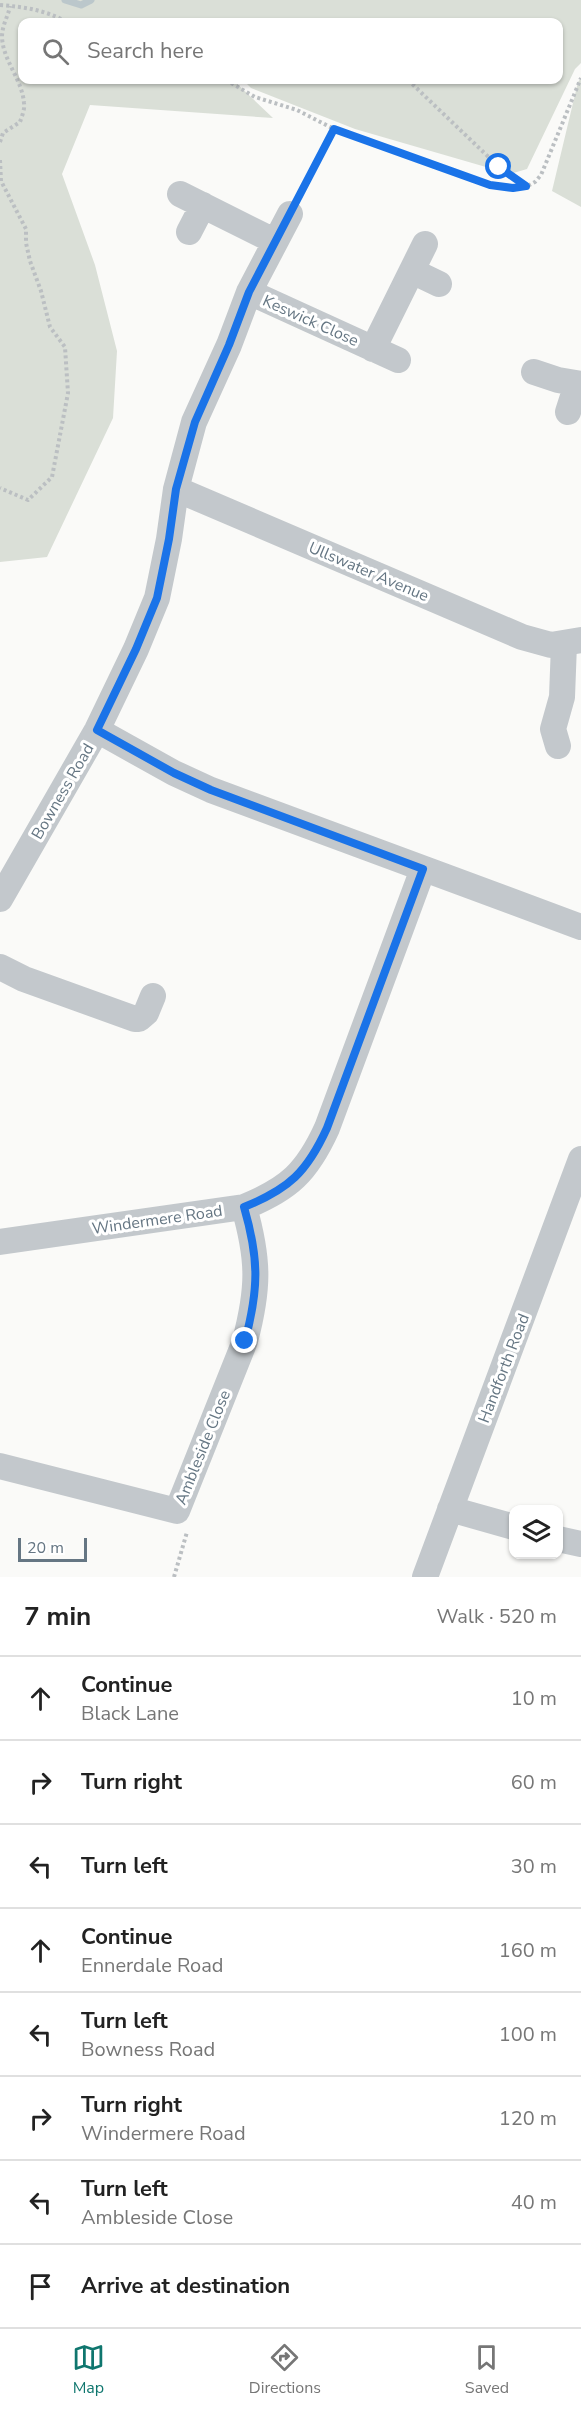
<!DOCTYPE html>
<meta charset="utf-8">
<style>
body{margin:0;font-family:"Nunito Sans",sans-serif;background:#f6f6f6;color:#222}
.controls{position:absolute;right:18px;bottom:18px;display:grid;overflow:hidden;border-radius:12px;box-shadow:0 2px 4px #0004}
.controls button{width:54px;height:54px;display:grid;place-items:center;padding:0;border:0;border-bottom:2px solid #e0e0e0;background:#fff;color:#222;font:30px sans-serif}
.scale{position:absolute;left:18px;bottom:15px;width:69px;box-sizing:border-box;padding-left:6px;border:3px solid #657683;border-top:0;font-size:16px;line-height:21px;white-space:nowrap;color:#657683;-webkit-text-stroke:4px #fff;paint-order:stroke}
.stop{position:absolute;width:18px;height:18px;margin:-14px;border:4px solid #1a73e8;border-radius:50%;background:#fff}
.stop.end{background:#1a73e8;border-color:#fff;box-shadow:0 2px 6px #0008}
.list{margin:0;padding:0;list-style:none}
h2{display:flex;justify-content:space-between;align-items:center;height:78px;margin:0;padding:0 24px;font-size:26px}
h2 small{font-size:20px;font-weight:400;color:#767676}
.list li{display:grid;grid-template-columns:39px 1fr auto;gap:18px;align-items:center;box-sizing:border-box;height:84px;padding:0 24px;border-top:2px solid #e0e0e0}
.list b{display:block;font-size:22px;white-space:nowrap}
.list p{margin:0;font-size:20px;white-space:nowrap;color:#767676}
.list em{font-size:20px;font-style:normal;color:#767676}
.icon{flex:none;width:33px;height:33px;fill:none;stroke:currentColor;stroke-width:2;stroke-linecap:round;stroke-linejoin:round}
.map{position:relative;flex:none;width:581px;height:1577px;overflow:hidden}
.search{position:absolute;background:#fff;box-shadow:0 2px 4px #0004;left:18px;right:18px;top:18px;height:66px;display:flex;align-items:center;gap:15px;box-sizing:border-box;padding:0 21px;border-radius:12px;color:#767676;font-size:22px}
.sheet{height:750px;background:#fff}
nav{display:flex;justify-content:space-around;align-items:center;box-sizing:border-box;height:84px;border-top:2px solid #e0e0e0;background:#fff;font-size:16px;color:#767676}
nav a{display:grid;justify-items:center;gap:3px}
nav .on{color:#0f766e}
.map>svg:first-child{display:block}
.green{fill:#dadfd7}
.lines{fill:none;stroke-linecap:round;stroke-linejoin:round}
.stream{stroke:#bbc7cb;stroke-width:7}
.path{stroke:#bbbfc2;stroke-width:4;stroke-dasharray:3 3;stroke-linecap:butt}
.street{stroke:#c3c8cc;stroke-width:26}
.route{stroke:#1a73e8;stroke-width:8}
.labels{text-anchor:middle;stroke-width:6;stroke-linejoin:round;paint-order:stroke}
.street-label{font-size:16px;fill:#657683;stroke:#fff}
</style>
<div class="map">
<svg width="581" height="1577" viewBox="0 0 581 1577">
<rect width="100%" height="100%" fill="#fafaf8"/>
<path class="green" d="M0,0H581V63L575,69L527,169L510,174L355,129L251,88L243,80H558V22H22V80H233L273,118L90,105L62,174L95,265L117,351L113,418L47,557L0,562Z
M581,78V207L552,191L578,82Z"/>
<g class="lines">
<path class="stream" d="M65,0L81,5L91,0"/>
<path class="path" d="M0,5C25,7 45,10 67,22
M226,80L255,97L297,110L334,129L371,143L490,185L513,188L526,187
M408,80L499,167L526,187L535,182L541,175L581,78
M0,142L3,133L20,122C22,116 25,109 24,103C22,79 3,61 2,37C2,25 8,17 10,6
M0,160L1,181L26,229V243L30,261L41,291L50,327L65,347L68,393L52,477L28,500L0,488
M300,194L334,129
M174,1577L187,1532"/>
<path class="street" d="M180,194L274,241
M189,232L203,205
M412,271L439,284
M249,292L398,360
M373,349L425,244
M534,372L558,380L581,384
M568,412L577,384
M176,489L522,637L551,645L581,640
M97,730L174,773L211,790L581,927
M558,746L553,729L562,697L564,644
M0,899L97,730L136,649L157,598L169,539L176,489L194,422L229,345L249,292L290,214
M0,967L24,979L135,1019H139L146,1013L153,996
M0,1242L244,1207C289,1189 307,1172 327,1128L423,869
M0,1466L177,1511L245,1341C259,1288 259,1260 244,1207
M450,1509L514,1527
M558,1539L581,1544
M425,1577L581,1159"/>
</g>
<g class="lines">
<path class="route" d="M245,1341C259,1288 259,1259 244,1207C289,1189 307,1172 327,1128L423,869L211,790L174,773L97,730L136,649L157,598L169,539L176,489L195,422L229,345L249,292L334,129L490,185L513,188L526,186L499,167"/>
</g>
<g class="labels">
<g class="street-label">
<text transform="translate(311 320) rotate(24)" y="6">Keswick Close</text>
<text transform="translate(369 571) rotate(23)" y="6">Ullswater Avenue</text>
<text transform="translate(62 791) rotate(-60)" y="6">Bowness Road</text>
<text transform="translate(157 1219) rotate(-8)" y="6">Windermere Road</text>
<text transform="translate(503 1368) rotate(-69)" y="6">Handforth Road</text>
<text transform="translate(202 1447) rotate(-68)" y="6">Ambleside Close</text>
</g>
</g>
</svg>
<div class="controls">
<button><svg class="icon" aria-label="layers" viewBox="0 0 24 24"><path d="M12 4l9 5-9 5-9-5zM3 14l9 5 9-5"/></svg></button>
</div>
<div class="scale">20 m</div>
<div class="stop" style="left:499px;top:167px"></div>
<div class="stop end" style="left:245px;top:1341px"></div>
<div class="search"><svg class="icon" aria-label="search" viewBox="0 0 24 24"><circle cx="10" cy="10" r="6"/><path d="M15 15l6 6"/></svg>Search here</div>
</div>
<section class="sheet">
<h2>7 min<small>Walk · 520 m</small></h2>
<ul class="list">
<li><svg class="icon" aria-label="ahead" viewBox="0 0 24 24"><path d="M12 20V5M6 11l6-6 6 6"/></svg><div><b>Continue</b><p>Black Lane</p></div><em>10 m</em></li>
<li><svg class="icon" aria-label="right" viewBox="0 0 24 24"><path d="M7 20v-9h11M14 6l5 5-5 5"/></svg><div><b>Turn right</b></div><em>60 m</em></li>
<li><svg class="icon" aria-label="left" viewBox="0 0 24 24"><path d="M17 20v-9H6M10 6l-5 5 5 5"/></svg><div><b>Turn left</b></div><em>30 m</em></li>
<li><svg class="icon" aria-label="ahead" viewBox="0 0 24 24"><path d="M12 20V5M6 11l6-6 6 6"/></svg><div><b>Continue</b><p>Ennerdale Road</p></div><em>160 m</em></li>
<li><svg class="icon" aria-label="left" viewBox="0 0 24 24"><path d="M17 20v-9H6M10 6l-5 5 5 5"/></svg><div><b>Turn left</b><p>Bowness Road</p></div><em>100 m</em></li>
<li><svg class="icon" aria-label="right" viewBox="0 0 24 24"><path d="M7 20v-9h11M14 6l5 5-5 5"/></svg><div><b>Turn right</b><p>Windermere Road</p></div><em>120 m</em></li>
<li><svg class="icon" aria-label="left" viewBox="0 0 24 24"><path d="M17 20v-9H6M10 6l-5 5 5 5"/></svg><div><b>Turn left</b><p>Ambleside Close</p></div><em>40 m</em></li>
<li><svg class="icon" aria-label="arrive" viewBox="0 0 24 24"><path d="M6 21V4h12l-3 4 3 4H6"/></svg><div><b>Arrive at destination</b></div></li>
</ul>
</section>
<nav>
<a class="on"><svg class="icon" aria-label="map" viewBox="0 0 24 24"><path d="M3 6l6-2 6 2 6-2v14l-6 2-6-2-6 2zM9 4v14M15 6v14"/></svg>Map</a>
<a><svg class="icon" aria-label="directions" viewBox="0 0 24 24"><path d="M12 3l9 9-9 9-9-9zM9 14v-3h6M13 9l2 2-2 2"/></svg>Directions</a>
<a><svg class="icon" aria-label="saved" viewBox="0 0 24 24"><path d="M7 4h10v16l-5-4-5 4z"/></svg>Saved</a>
</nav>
